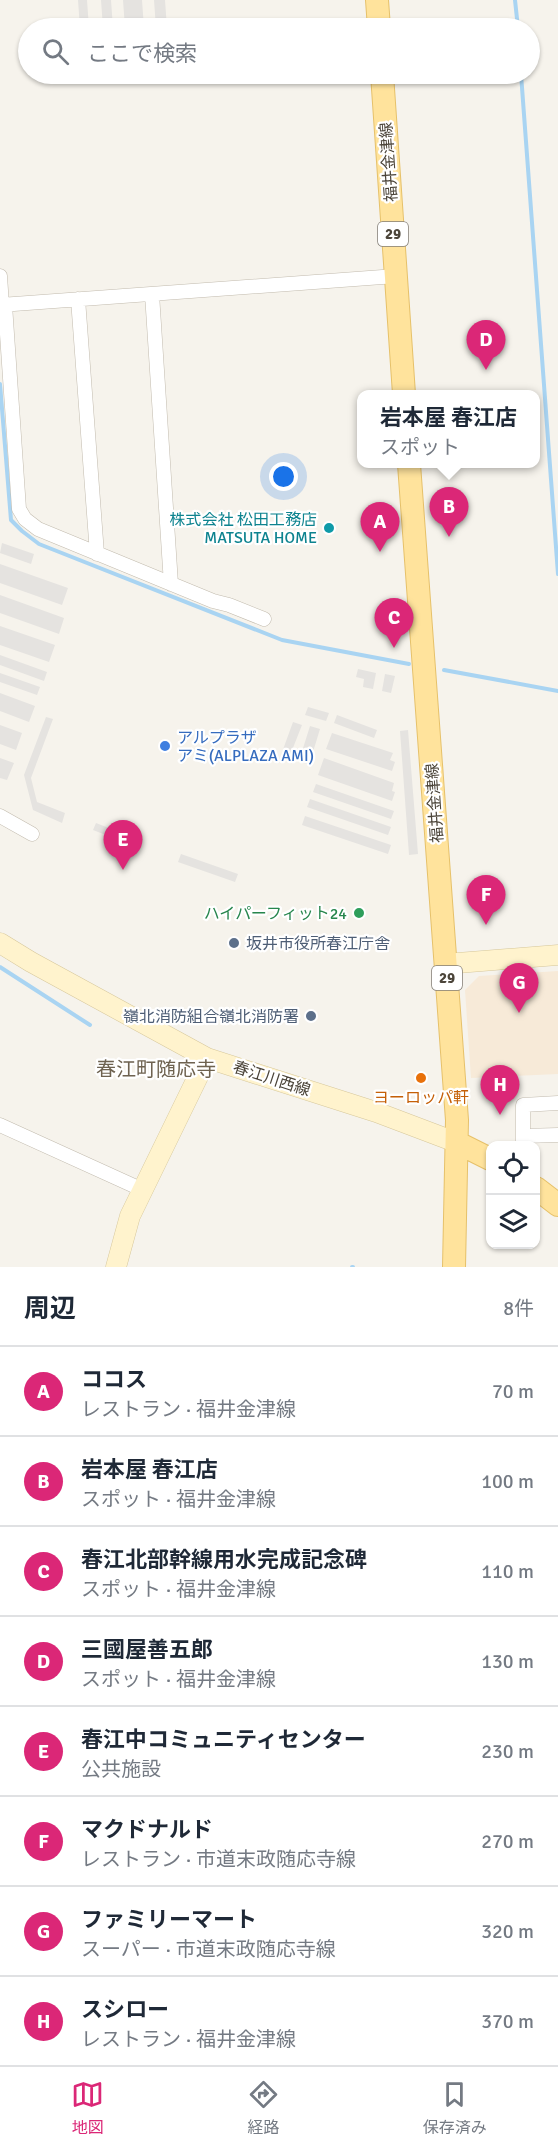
<!DOCTYPE html>
<html lang="ja">
<meta charset="utf-8">
<style>
body{margin:0;font-family:Signika,"Noto Sans JP",sans-serif;background:#f6f6f7;color:#1f2937}
.controls{position:absolute;right:18px;bottom:18px;display:grid;overflow:hidden;border-radius:12px;box-shadow:0 2px 4px #0004}
.controls button{width:54px;height:54px;display:grid;place-items:center;padding:0;border:0;border-bottom:2px solid #e0e1e3;background:#fff;color:#1f2937;font:30px sans-serif}
.you{position:absolute;left:284px;top:477px;width:21px;height:21px;margin:-15px;border:4px solid #fff;border-radius:50%;background:#1a73e8;box-shadow:0 0 0 9px #1a73e833}
.badge{display:grid;place-items:center;width:39px;height:39px;border-radius:50%;background:#db2777;color:#fff;font-size:20px;font-weight:700}
.pin{position:absolute;translate:-50% -50px;filter:drop-shadow(0 2px 3px #0008)}
.pin::after{content:'';position:absolute;top:32px;width:21px;height:18px;background:inherit;clip-path:polygon(0 0,100% 0,50% 100%)}
.popup{position:absolute;left:357px;top:390px;width:183px;height:78px;box-sizing:border-box;display:grid;place-content:center;border-radius:12px;background:#fff;filter:drop-shadow(0 2px 4px #0005);font-size:20px;white-space:nowrap;color:#747a83}
.popup b{font-size:22px;color:#1f2937}
.popup::after{content:'';position:absolute;left:50%;top:100%;margin-left:-12px;border:12px solid transparent;border-top-color:#fff}
.list{margin:0;padding:0;list-style:none}
h2{display:flex;justify-content:space-between;align-items:center;height:78px;margin:0;padding:0 24px;font-size:26px}
h2 small{font-size:20px;font-weight:400;color:#747a83}
.list li{display:grid;grid-template-columns:39px 1fr auto;gap:18px;align-items:center;box-sizing:border-box;height:90px;padding:0 24px;border-top:2px solid #e0e1e3}
.list b{display:block;font-size:22px;white-space:nowrap}
.list p{margin:0;font-size:20px;white-space:nowrap;color:#747a83}
.list em{font-size:20px;font-style:normal;color:#747a83}
.icon{flex:none;width:33px;height:33px;fill:none;stroke:currentColor;stroke-width:2;stroke-linecap:round;stroke-linejoin:round}
.map{position:relative;flex:none;width:558px;height:1267px;overflow:hidden}
.search{position:absolute;background:#fff;box-shadow:0 2px 4px #0004;left:18px;right:18px;top:18px;height:66px;display:flex;align-items:center;gap:15px;box-sizing:border-box;padding:0 21px;border-radius:33px;color:#747a83;font-size:22px}
.sheet{height:798px;background:#fff}
nav{display:flex;justify-content:space-around;align-items:center;box-sizing:border-box;height:84px;border-top:2px solid #e0e1e3;background:#fff;font-size:16px;color:#747a83}
nav a{display:grid;justify-items:center;gap:3px}
nav .on{color:#db2777}
.map>svg:first-child{display:block}
.commercial{fill:#f7ead8}
.parking{fill:#e5e3e0}
.lines{fill:none;stroke-linecap:round;stroke-linejoin:round}
.stream{stroke:#a9d4f2;stroke-width:4}
.street-casing{stroke:#c2bbae;stroke-width:15}
.secondary-casing{stroke:#d6c79b;stroke-width:21}
.primary-casing{stroke:#e6c16a;stroke-width:24}
.street{stroke:#fff;stroke-width:14}
.secondary{stroke:#fff3cd;stroke-width:20}
.primary{stroke:#ffe39c;stroke-width:22}
.culture-dot{fill:#0f9aa8;stroke:#fff;stroke-width:2}
.shop-dot{fill:#3f7fe0;stroke:#fff;stroke-width:2}
.leisure-dot{fill:#2e9e5b;stroke:#fff;stroke-width:2}
.service-dot{fill:#5c6f8a;stroke:#fff;stroke-width:2}
.food-dot{fill:#e8710a;stroke:#fff;stroke-width:2}
.labels{text-anchor:middle;stroke-width:4.5;stroke-linejoin:round;paint-order:stroke}
.shield{fill:#fff;stroke:#817c74;stroke-width:1.5}
.shield-label{font-size:15px;font-weight:bold;fill:#4b4439}
.street-label{font-size:16px;fill:#4b4439;stroke:#fff}
.culture-label{font-size:16px;fill:#0d838f;stroke:#fff;text-anchor:end}
.shop-label{font-size:16px;fill:#366cbe;stroke:#fff;text-anchor:start}
.leisure-label{font-size:16px;fill:#27864d;stroke:#fff;text-anchor:end}
.service-label{font-size:16px;fill:#4e5e75;stroke:#fff;text-anchor:start}
.food-label{font-size:16px;fill:#c56008;stroke:#fff}
.quarter-label{font-size:20px;fill:#6e6250;stroke:#fff}
</style>
<div class="map">
<svg width="558" height="1267" viewBox="0 0 558 1267">
<rect width="100%" height="100%" fill="#f6f3ec"/>
<path class="commercial" d="M558,971V1074L471,1078L465,990L479,976Z"/>
<path class="parking" d="M78,0H87L89,28H80Z
M101,0H111L113,28H103Z
M123,0H142L144,28H125Z
M154,0H165L167,28H156Z
M2,543L34,554L31,564L0,553Z
M0,564L68,588L62,605L0,583Z
M0,595L64,618L59,634L0,613Z
M0,626L55,645L49,662L0,645Z
M0,655L47,672L44,681L0,665Z
M358,669L376,673L373,689L363,687L364,679L356,677Z
M0,673L40,687L37,695L0,682Z
M385,674L395,676L391,693L382,691Z
M0,693L35,706L29,722L0,711Z
M308,707L329,713L326,721L305,715Z
M337,715L377,730L374,738L334,723Z
M46,717L53,719L31,778L37,802L65,813L62,823L33,810L24,775Z
M293,722L302,725L289,758L281,755Z
M0,725L22,733L16,750L0,744Z
M310,726L320,729L309,765L299,761Z
M408,730L418,854L409,855L400,731Z
M332,733L393,753L390,760L395,762L392,771L326,749Z
M0,758L14,763L7,780L0,778Z
M324,758L394,783L392,791L395,792L392,801L318,775Z
M316,784L394,811L391,819L313,792Z
M310,799L391,827L388,835L307,807Z
M305,816L391,845L388,854L302,825Z
M96,823L137,839L134,846L93,830Z
M181,854L238,874L235,882L178,862Z"/>
<g class="lines">
<path class="stream" d="M515,0L518,28
M521,74L558,574
M0,384L11,520L22,531L39,544L282,640L409,664
M444,670L558,691
M0,967L90,1025
M352,1267H353"/>
<defs>
<path id="street" d="M0,276L2,305
M152,294L171,584
M78,299L97,554
M0,305L396,276
M5,305L19,509L25,519L38,529L213,601L229,605L264,619
M0,816L32,834
M0,1125L143,1190
M523,1136L558,1135
M523,1146V1105L558,1103"/>
<path id="secondary" d="M0,943L31,962L207,1058L376,1112L458,1143
M445,964L558,955
M116,1267L130,1216L207,1058"/>
<path id="primary" d="M377,0L379,28
M382,74L404,394
M409,464L457,1120L454,1267
M458,1143L490,1159
M536,1188L558,1205"/>
</defs>
<use href="#street" class="street-casing"/>
<use href="#secondary" class="secondary-casing"/>
<use href="#primary" class="primary-casing"/>
<use href="#street" class="street"/>
<use href="#secondary" class="secondary"/>
<use href="#primary" class="primary"/>
</g>
<circle class="culture-dot" cx="329" cy="528" r="6"/>
<circle class="shop-dot" cx="165" cy="746" r="6"/>
<circle class="leisure-dot" cx="359" cy="913" r="6"/>
<g class="service-dot">
<circle cx="234" cy="943" r="6"/>
<circle cx="311" cy="1016" r="6"/>
</g>
<circle class="food-dot" cx="421" cy="1078" r="6"/>
<g class="labels">
<g class="shield">
<rect x="378" y="222" width="30" height="24" rx="4.5"/>
<rect x="432" y="966" width="30" height="24" rx="4.5"/>
</g>
<g class="shield-label">
<text x="393" y="239">29</text>
<text x="447" y="983">29</text>
</g>
<g class="street-label">
<text transform="translate(388 162) rotate(-94)" y="6">福井金津線</text>
<text transform="translate(434 803) rotate(-94)" y="6">福井金津線</text>
<text transform="translate(272 1078) rotate(18)" y="6">春江川西線</text>
</g>
<g class="culture-label">
<text x="317" y="525">株式会社 松田工務店<tspan x="317" dy="18">MATSUTA HOME</tspan></text>
</g>
<g class="shop-label">
<text x="177" y="743">アルプラザ<tspan x="177" dy="18">アミ(ALPLAZA AMI)</tspan></text>
</g>
<g class="leisure-label">
<text x="347" y="919">ハイパーフィット24</text>
</g>
<g class="service-label">
<text x="246" y="949">坂井市役所春江庁舎</text>
<text x="299" y="1022" text-anchor="end">嶺北消防組合嶺北消防署</text>
</g>
<g class="food-label">
<text x="421" y="1103">ヨーロッパ軒</text>
</g>
<g class="quarter-label">
<text x="156" y="1076">春江町随応寺</text>
</g>
</g>
</svg>
<div class="controls">
<button><svg class="icon" aria-label="locate" viewBox="0 0 24 24"><circle cx="12" cy="12" r="6"/><path d="M12 2v4M12 18v4M2 12h4M18 12h4"/></svg></button>
<button><svg class="icon" aria-label="layers" viewBox="0 0 24 24"><path d="M12 4l9 5-9 5-9-5zM3 14l9 5 9-5"/></svg></button>
</div>
<div class="you"></div>
<div class="pin badge" style="left:380px;top:552px">A</div>
<div class="pin badge" style="left:449px;top:537px">B</div>
<div class="popup"><b>岩本屋 春江店</b>スポット</div>
<div class="pin badge" style="left:394px;top:648px">C</div>
<div class="pin badge" style="left:486px;top:370px">D</div>
<div class="pin badge" style="left:123px;top:870px">E</div>
<div class="pin badge" style="left:486px;top:925px">F</div>
<div class="pin badge" style="left:519px;top:1013px">G</div>
<div class="pin badge" style="left:500px;top:1115px">H</div>
<div class="search"><svg class="icon" aria-label="search" viewBox="0 0 24 24"><circle cx="10" cy="10" r="6"/><path d="M15 15l6 6"/></svg>ここで検索</div>
</div>
<section class="sheet">
<h2>周辺<small>8件</small></h2>
<ul class="list">
<li><span class="badge">A</span><div><b>ココス</b><p>レストラン · 福井金津線</p></div><em>70 m</em></li>
<li><span class="badge">B</span><div><b>岩本屋 春江店</b><p>スポット · 福井金津線</p></div><em>100 m</em></li>
<li><span class="badge">C</span><div><b>春江北部幹線用水完成記念碑</b><p>スポット · 福井金津線</p></div><em>110 m</em></li>
<li><span class="badge">D</span><div><b>三國屋善五郎</b><p>スポット · 福井金津線</p></div><em>130 m</em></li>
<li><span class="badge">E</span><div><b>春江中コミュニティセンター</b><p>公共施設</p></div><em>230 m</em></li>
<li><span class="badge">F</span><div><b>マクドナルド</b><p>レストラン · 市道末政随応寺線</p></div><em>270 m</em></li>
<li><span class="badge">G</span><div><b>ファミリーマート</b><p>スーパー · 市道末政随応寺線</p></div><em>320 m</em></li>
<li><span class="badge">H</span><div><b>スシロー</b><p>レストラン · 福井金津線</p></div><em>370 m</em></li>
</ul>
</section>
<nav>
<a class="on"><svg class="icon" aria-label="map" viewBox="0 0 24 24"><path d="M3 6l6-2 6 2 6-2v14l-6 2-6-2-6 2zM9 4v14M15 6v14"/></svg>地図</a>
<a><svg class="icon" aria-label="directions" viewBox="0 0 24 24"><path d="M12 3l9 9-9 9-9-9zM9 14v-3h6M13 9l2 2-2 2"/></svg>経路</a>
<a><svg class="icon" aria-label="saved" viewBox="0 0 24 24"><path d="M7 4h10v16l-5-4-5 4z"/></svg>保存済み</a>
</nav>
